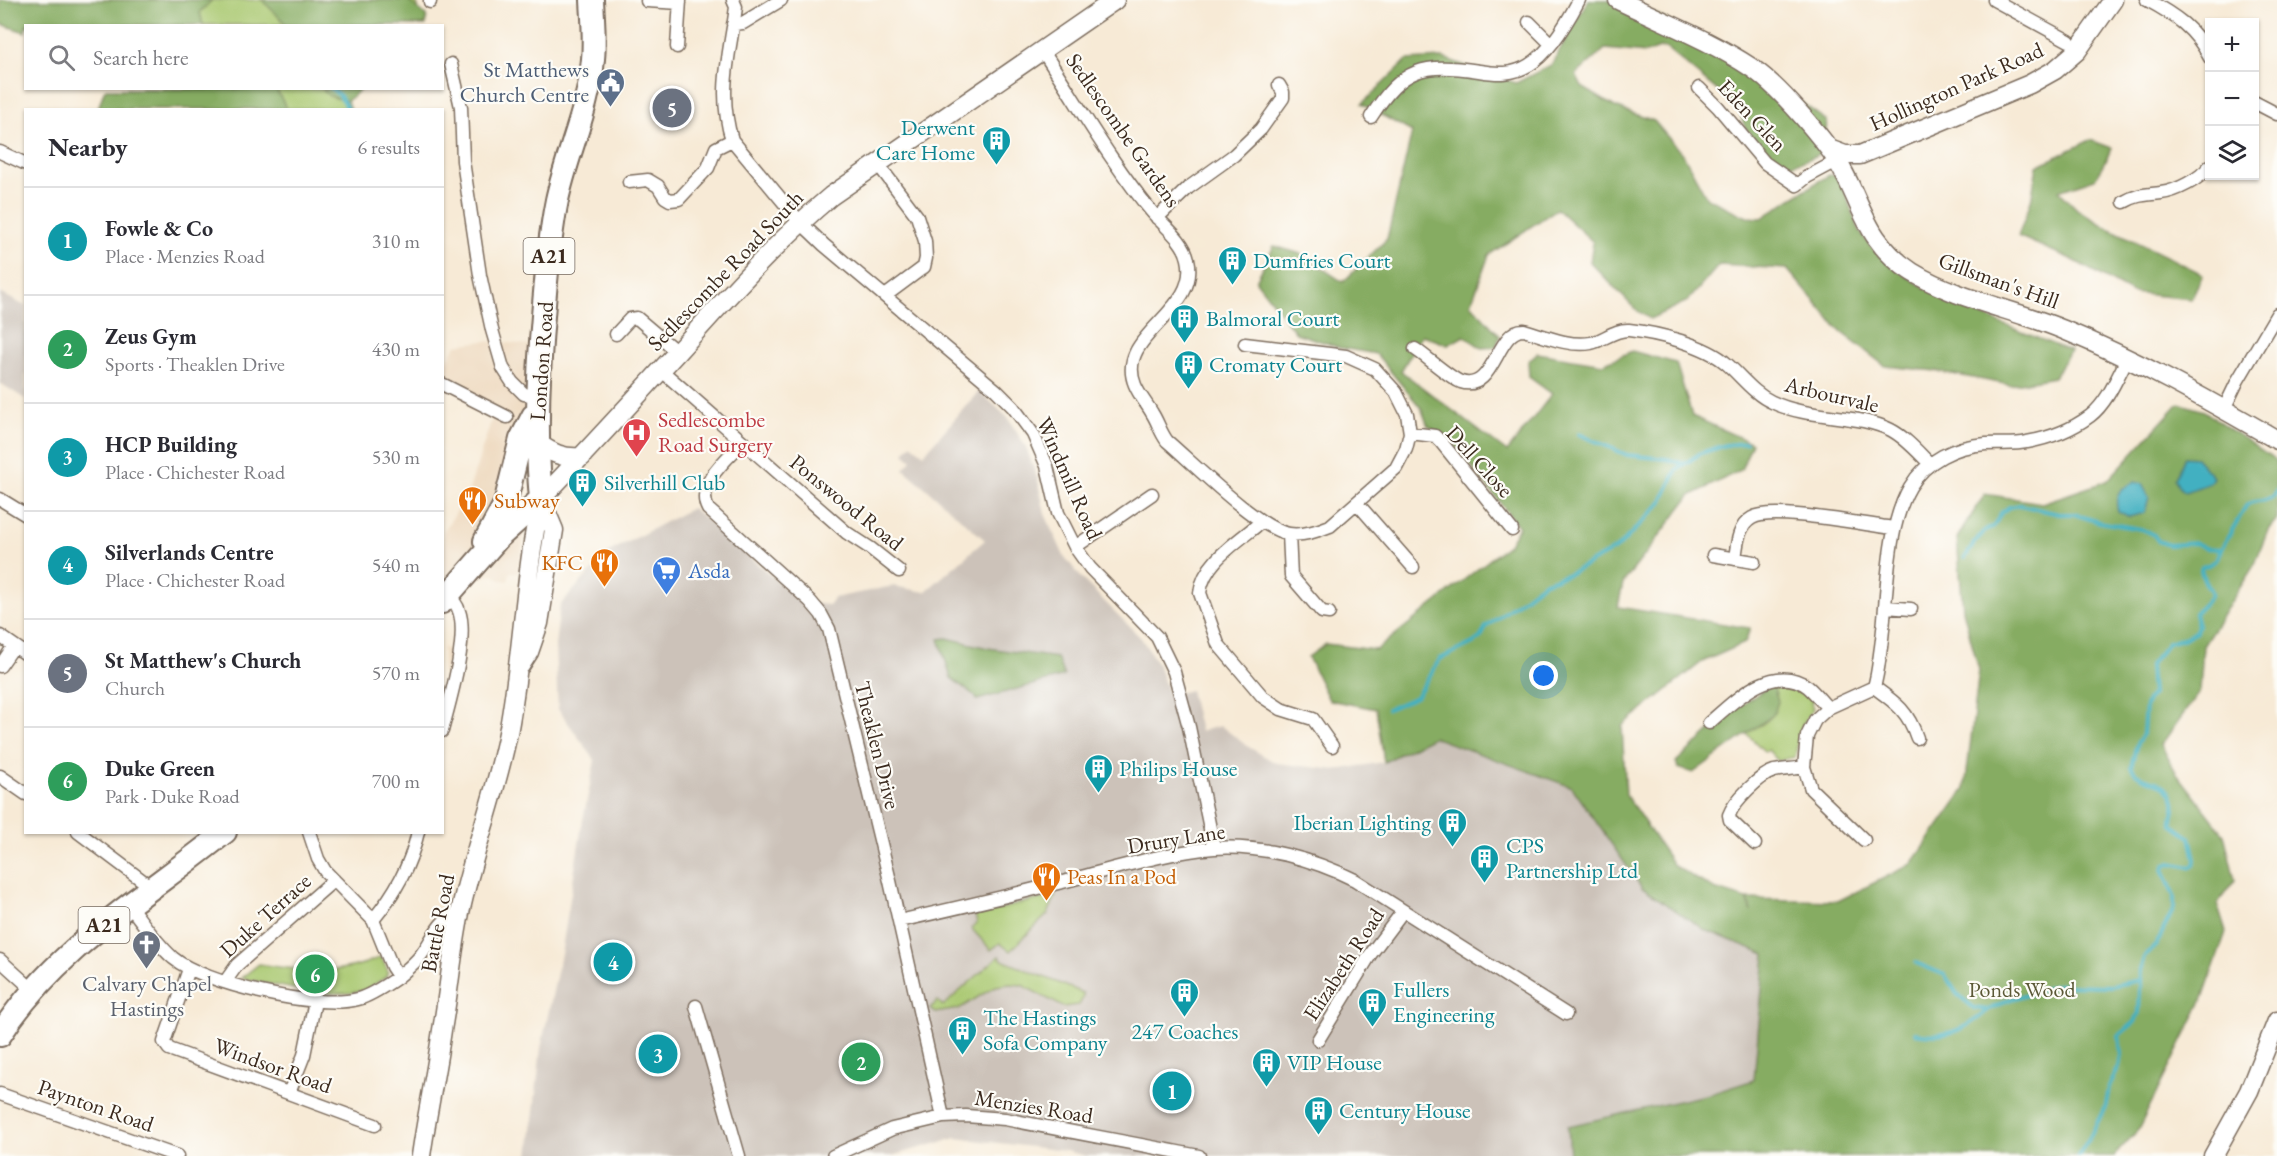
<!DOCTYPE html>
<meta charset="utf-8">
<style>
body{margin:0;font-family:"EB Garamond",serif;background:#f2f2f3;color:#2b2b33}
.controls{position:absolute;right:18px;top:18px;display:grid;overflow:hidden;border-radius:0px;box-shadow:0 2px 4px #0004}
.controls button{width:54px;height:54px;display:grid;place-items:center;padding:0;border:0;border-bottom:2px solid #e1e1e2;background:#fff;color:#2b2b33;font:30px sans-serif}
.you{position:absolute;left:1544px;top:676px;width:21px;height:21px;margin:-15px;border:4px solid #fff;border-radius:50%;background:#1a73e8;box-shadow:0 0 0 9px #1a73e833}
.badge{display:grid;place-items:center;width:39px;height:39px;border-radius:50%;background:#d1495b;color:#fff;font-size:20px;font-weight:700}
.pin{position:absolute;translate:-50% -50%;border:3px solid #fff;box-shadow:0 2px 6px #0006}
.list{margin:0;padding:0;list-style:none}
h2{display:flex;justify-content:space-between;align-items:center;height:78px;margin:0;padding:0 24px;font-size:26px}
h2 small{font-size:20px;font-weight:400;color:#7c7c81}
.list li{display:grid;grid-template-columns:39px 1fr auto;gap:18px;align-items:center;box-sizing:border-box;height:108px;padding:0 24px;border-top:2px solid #e1e1e2}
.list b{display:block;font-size:22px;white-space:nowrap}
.list p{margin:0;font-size:20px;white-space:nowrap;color:#7c7c81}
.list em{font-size:20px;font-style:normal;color:#7c7c81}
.icon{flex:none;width:33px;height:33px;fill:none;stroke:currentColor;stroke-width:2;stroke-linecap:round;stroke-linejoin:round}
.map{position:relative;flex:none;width:2277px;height:1156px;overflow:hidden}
.search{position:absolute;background:#fff;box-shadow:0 2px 4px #0004;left:24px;top:24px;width:420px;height:66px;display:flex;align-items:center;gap:15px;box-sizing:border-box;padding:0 21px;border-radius:0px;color:#7c7c81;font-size:22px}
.panel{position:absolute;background:#fff;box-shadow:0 2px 4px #0004;left:24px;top:108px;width:420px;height:726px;border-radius:0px}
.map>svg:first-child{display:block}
.built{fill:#edd7bb}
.industrial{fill:#ccc2b9}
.green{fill:#a9c870;stroke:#727947;stroke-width:1.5}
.forest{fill:#86ac62;stroke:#606b40;stroke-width:1.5}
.water{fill:#43b0c1;stroke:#3f6d70;stroke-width:1.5}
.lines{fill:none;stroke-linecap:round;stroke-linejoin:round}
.stream{stroke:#43b0c1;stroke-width:4}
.street-casing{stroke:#7d6d5e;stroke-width:15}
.secondary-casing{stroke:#7d6d5e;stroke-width:21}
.highway-casing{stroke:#7d6d5e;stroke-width:26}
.street{stroke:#fff;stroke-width:12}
.secondary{stroke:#fff;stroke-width:18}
.highway{stroke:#fff;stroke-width:22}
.labels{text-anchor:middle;stroke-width:4.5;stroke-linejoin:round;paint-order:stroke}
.shield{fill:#fdfcf7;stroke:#75695f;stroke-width:1.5}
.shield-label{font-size:21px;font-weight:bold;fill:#3b2a1e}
.service-label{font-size:22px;fill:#4e5e75;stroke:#fdfcf7;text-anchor:end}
.street-label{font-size:22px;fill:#3b2a1e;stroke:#fdfcf7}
.culture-label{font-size:22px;fill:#0d838f;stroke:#fdfcf7;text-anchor:start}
.health-label{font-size:22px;fill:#be3a42;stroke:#fdfcf7;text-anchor:start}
.food-label{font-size:22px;fill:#c56008;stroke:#fdfcf7;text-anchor:start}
.shop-label{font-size:22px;fill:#366cbe;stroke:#fdfcf7;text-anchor:start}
.worship-label{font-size:22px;fill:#5b616d;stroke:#fdfcf7}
.park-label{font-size:22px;fill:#5c5937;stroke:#fdfcf7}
</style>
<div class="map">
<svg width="2277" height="1156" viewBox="0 0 2277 1156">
<rect width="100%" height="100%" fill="#fdfcf7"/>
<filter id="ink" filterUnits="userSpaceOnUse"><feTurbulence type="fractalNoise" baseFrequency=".0167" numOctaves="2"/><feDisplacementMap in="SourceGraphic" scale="12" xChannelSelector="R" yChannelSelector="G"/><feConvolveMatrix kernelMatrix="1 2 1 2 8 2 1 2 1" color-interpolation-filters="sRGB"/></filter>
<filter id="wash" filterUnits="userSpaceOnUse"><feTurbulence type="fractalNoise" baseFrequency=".008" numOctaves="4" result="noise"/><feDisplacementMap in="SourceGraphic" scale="24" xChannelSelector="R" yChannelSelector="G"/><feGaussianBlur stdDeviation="1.35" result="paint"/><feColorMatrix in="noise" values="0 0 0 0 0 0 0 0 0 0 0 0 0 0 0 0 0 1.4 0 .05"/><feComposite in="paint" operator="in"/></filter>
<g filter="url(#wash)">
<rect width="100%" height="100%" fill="#f7ead6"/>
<path class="built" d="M484,341L532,345L525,410L521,532L524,535L520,573L510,572L508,581L501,580L493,574L473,581L443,610V532L467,496L495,409L443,381V369L456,345Z
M443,647L449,653L443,684Z"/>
<path class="industrial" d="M0,293L25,306V399L0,383Z
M979,391L1007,417L1026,447L1038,480L1045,514L1064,556L1084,581L1141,638L1158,665L1169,695L1190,690L1200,731L1221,726L1247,746L1276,763L1337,770L1384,762L1432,737L1572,787L1642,888L1705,930L1765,954L1754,1080L1710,1094L1568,1126L1570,1156H1087L1066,1151L956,1138L891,1156H529L541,1048L562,949L582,825L595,760L558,709L555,646L560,605L609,552L692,508L802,602L829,605L834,598L893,586L925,592L985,540L904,469L912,460L904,453L911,444L924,454Z"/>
<path class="green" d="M103,0H415L426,25H130Z
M200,89H340L351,109H235Z
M1779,685C1793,686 1803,689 1814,700L1811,702L1813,709L1802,726L1795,757L1778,761L1768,750L1765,752L1746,733C1771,720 1781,715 1773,686Z
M1056,895L1048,914L1010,951L1000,943L991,950L971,928L977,923L975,915Z
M999,956L1002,960L1083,993V998L1079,1005L1063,1007L1022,985L1010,984L996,986L959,1009L935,1013L930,1008L938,1001L943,1006Z
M381,957L388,971L386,977C379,981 373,986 366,989C338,1002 272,984 241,978L259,964C304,971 338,977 381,957Z"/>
<path class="forest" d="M0,0H212L200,12L203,25L26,26L25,32L0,24Z
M262,0H407L427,16L425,25H287Z
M1588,0H1631L1763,75L1827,121L1824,152L1801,162L1780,167L1768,158L1745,128L1738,108L1666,48H1660L1646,53L1605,49L1576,75L1582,87L1615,107L1654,121L1684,156L1707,198L1747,217L1762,218L1790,199L1829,175L1839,176C1847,195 1852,218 1863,236C1897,289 2012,327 2070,351L2054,377L2010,385L1936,371L1885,366L1841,332L1787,269L1719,265L1688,301L1650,319L1635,309L1590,262L1593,242L1557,209L1489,255L1471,304L1500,336L1496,347L1482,348L1464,336L1448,345L1422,335L1401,371L1507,452L1552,394L1529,377L1528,361L1537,353L1603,364L1632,351L1676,363L1692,416L1752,443L1741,470L1690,496L1623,583L1618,607L1750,628L1745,643L1702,662L1622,726L1626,795L1674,866L1714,889L1747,899L1751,912L1748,899L1838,901L1912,864L1965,789L1979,670L1963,610L1957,538L1985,494L2042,503L2107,481L2179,403L2204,411L2277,462V519L2268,530L2255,564L2203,646L2200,691L2161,745L2176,772L2224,834L2235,880L2217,904L2226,932L2202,1001L2138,1130L2114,1156H1570L1568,1126L1710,1094L1754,1080L1765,954L1705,930L1642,888L1572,787L1433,737L1384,762L1376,709L1329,700L1308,657L1326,644L1376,650L1509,544L1519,527L1451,440L1428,426L1421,408L1376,354L1341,348L1296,333L1256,281L1274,246L1301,254L1343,282L1387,239L1412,132L1362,104L1407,60L1443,58L1516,83L1551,65Z
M106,89H276L287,109H98L104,91Z
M322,89H361L347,101L329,96Z
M2090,140L2112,148L2095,179L2059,191L2078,210L2106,227L2203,274L2191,299L2132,293L2073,260L2018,236L2031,201L2037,166Z
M947,638L988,648L1057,658L1064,676L977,700L975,696L951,678L939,639Z
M1769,686H1773L1778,702L1773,715L1693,773L1678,768L1676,762L1728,715Z"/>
<path class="water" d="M2185,457L2196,458L2213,477L2210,483L2186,492L2179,487L2175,479Z
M2134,482L2142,484L2149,497L2145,513L2129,517L2118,511C2113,495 2121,489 2134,482Z"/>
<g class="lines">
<path class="stream" d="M331,88L340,96L348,110
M1579,434L1627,455L1667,459L1684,464
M1965,558L1974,543L1984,532L1994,526L2001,513L2009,507L2020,505L2059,514H2074L2099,522L2141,529L2154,535L2158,541L2169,545L2196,543L2205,548L2220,549
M1388,709L1416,697L1440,659L1473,643L1481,637L1486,627L1545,582L1569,574L1617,548L1661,503L1677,469L1701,453L1726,445L1746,443
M1916,963L1945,975L1957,994L1974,1008L1988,1010L2008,1000L2058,985L2111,986L2140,980
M1915,1033C1946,1039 1965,1030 1988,1010
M2078,1156L2091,1135L2106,1105L2109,1087L2119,1067L2121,1055L2119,1035L2135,1022L2139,1012L2141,967L2144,957L2156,945L2174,908V896L2163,869L2165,865L2170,863L2191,867L2194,865L2195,859L2190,837L2172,824C2171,816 2176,809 2174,801C2168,775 2141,786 2131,767L2137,743L2143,734L2145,705L2152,695L2150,665L2168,643L2185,638L2196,631L2198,625L2195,613C2224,585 2207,598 2201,570L2202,567C2213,564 2218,560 2221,549L2246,506C2258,496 2270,507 2277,490"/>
</g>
</g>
<g filter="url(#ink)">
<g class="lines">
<defs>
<path id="street" d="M430,0V2
M733,0L736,7C730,54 717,92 732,140L800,222L824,245L996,390L1013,407L1033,434L1047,466L1058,513L1075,547L1090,568L1157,637L1174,672L1189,727L1214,848
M1994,0L2069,41
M2147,0C2175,15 2196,29 2210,58
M647,1L680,3
M1529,22L1551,44
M733,24L743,23L781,0
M677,47L680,0
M1042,50C1078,104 1111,163 1152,212C1164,226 1184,240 1188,259C1201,313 1114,334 1135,385C1139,395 1147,404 1152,413C1158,422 1160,432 1167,441C1193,463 1258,529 1289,534C1303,536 1317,531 1330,526L1396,468L1406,449L1410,433L1407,414L1396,392L1375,369L1346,356L1245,344
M451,64L461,107L463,161L480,275L492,330L503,368L512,382L524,394L537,396
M1699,88L1718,107L1765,163L1797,185L1807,177L1837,161
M2254,102L2277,114
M1371,117C1403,67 1423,63 1479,71C1497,74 1513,75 1529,65C1550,53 1568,21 1579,0
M0,152L26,164
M877,163L917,216L925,241L926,258L924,267L885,296
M629,182L648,180L658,186L665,197L670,200L679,199L708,168L716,148L732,140
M2124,202C2137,194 2147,195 2161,193C2177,191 2200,179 2210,166
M1157,218L1188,188L1234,155L1261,129L1283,98V92L1279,85
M616,334L630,319L637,318L677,352
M1415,349C1426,356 1450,378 1461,382C1495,393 1496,329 1524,330C1544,336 1570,347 1591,343C1604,340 1615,329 1629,330C1657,333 1706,345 1727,364C1742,377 1754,394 1772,402C1809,420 1858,413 1891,430C1906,438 1918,452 1929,463
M661,370L847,533L870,548L899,571
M442,384L507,417
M2224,409L2238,380L2277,314
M1410,433L1435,436L1441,442L1512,530
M743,442C727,459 695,484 708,509L810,601L821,614L829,629L890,881L943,1117
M0,499L26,515
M1357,503L1413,567
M1261,522C1239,541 1203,562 1200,593L1218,644L1263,697L1281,709L1313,719L1332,746
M1289,534L1291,576L1322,612L1329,613
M1075,547L1152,494
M1713,555L1754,562
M1735,559C1737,544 1738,526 1752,518C1772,506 1866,525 1894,528
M1886,607L1911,609
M0,636L26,654
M0,666L14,646
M1874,687C1896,703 1908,711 1917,738
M1709,723C1734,701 1773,661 1808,687C1815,693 1821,701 1828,708
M442,731C449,703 469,638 459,611C457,604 453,600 448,596
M0,776L26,794
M78,832L151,887
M309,832L318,859L325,871L373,920L392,967L398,976
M1864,840L1811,789L1804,767L1807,736L1815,720L1828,708L1874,687C1878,674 1879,660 1881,647C1888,597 1885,530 1910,487C1926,460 1955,446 1986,444C2000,443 2014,445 2027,442C2050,438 2071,430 2090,416C2107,403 2117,378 2127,359
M1755,844L1730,820L1729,815C1734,801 1760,775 1774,771C1784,769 1794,769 1804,767
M129,905C143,923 156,943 173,958C204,984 318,1010 358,999C372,995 386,985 398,977C406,970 415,963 421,955C434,939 438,917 460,914
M373,920C395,893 410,867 418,832
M899,921C952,909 1005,897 1058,883C1107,871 1164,852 1214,848C1262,845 1313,859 1355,880L1566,1014
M0,960L33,990
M189,969L164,1042L169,1049L375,1125
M225,982L237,965L334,880
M696,1006L739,1156
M1318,1040L1370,955L1403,911
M289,1093L304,1055L315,1001
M0,1094L177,1156
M833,1156L892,1129L943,1117L966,1116L1005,1119L1199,1156"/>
<path id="secondary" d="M1618,0C1663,22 1710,40 1752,68C1776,84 1812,126 1830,150C1862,194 1860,239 1912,272C1958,300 2014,309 2064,330C2137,360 2208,400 2277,440
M1829,149L1845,155H1860L2030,84L2055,70L2077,51L2113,0
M536,442C552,453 563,459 582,457
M541,499C593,445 643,390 693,335C737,286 781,238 831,196L1115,0
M520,666L529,652L539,623L554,530L541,499
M421,1156C427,1114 436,1072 442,1030C449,991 452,952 460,913C473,852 496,794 508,733C523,655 524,576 541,499
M2213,1156L2249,1091L2277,1021"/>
<path id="highway" d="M485,541L505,504L521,439L533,416
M442,602L499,537L541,499C535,433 538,369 544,304C547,269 550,234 557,200C567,153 589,108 593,59C595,40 593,20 592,0
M0,1035C55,948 146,896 225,832"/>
</defs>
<use href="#street" class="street-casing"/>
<use href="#secondary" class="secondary-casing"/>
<use href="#highway" class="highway-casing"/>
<use href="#street" class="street"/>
<use href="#secondary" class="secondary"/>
<use href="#highway" class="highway"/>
</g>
</g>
<defs>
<symbol id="civic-pin" viewBox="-11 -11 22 30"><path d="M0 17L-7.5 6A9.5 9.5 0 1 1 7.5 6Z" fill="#5c6f8a" stroke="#fdfcf7"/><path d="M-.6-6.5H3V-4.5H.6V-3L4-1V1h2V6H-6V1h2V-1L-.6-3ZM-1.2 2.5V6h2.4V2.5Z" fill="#fff"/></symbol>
<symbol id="building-pin" viewBox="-11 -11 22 30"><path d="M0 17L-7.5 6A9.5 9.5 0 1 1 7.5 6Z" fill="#0f9aa8" stroke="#fdfcf7"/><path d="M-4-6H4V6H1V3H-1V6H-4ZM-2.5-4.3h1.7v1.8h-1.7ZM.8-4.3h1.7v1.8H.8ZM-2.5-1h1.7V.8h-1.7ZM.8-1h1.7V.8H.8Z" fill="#fff"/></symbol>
<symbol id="hospital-pin" viewBox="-11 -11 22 30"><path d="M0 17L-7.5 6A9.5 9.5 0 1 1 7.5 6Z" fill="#e0444e" stroke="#fdfcf7"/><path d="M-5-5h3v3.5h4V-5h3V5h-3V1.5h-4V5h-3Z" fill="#fff"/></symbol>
<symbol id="restaurant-pin" viewBox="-11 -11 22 30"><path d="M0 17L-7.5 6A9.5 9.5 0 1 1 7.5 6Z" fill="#e8710a" stroke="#fdfcf7"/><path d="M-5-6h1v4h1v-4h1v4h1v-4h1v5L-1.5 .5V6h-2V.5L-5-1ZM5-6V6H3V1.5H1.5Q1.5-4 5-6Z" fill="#fff"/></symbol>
<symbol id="supermarket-pin" viewBox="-11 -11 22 30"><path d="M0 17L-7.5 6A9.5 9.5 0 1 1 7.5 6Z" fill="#3f7fe0" stroke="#fdfcf7"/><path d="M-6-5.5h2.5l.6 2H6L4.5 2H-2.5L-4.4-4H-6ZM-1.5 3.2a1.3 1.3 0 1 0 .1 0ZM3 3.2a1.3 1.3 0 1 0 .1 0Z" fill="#fff"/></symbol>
<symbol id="church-pin" viewBox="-11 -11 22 30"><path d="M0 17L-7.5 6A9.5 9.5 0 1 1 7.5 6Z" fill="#6b7280" stroke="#fdfcf7"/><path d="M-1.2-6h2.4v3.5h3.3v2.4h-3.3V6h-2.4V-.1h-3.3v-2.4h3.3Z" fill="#fff"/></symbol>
</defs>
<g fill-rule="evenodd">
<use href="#civic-pin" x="594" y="66" width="33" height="45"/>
<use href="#building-pin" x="980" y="124" width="33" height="45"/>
<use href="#building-pin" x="1216" y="244" width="33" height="45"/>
<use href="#building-pin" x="1168" y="302" width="33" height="45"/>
<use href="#building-pin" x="1172" y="348" width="33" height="45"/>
<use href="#hospital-pin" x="620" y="416" width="33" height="45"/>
<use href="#building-pin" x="566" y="466" width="33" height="45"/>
<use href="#restaurant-pin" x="456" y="484" width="33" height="45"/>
<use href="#restaurant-pin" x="588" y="546" width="33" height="45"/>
<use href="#supermarket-pin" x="650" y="554" width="33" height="45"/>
<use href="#building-pin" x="1082" y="752" width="33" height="45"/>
<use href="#building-pin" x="1436" y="806" width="33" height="45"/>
<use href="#building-pin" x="1468" y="842" width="33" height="45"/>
<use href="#restaurant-pin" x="1030" y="860" width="33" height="45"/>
<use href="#church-pin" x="130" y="928" width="33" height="45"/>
<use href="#building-pin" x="1168" y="976" width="33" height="45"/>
<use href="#building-pin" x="1356" y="986" width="33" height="45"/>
<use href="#building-pin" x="946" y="1014" width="33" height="45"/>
<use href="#building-pin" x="1250" y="1046" width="33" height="45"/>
<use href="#building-pin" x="1302" y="1094" width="33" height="45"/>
</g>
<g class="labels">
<g class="shield">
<rect x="523.5" y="238" width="51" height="36" rx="4.5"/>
<rect x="78.5" y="907" width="51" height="36" rx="4.5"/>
</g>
<g class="shield-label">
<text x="549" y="263">A21</text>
<text x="104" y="932">A21</text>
</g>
<g class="service-label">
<text x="589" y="77">St Matthews<tspan x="589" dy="25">Church Centre</tspan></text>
</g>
<g class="street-label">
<text transform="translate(1956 86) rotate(-24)" y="8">Hollington Park Road</text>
<text transform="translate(1753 115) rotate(47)" y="8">Eden Glen</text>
<text transform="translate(1124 130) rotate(55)" y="8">Sedlescombe Gardens</text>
<text transform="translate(725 270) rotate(-46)" y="8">Sedlescombe Road South</text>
<text transform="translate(1999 280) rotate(20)" y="8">Gillsman's Hill</text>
<text transform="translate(541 361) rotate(-86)" y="8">London Road</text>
<text transform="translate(1832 394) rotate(13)" y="8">Arbourvale</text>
<text transform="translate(1480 461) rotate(48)" y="8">Dell Close</text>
<text transform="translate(1070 478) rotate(66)" y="8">Windmill Road</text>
<text transform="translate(847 502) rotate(39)" y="8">Ponswood Road</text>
<text transform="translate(878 745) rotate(76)" y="8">Theaklen Drive</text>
<text transform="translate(1176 838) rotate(-9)" y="8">Drury Lane</text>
<text transform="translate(265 915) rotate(-42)" y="8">Duke Terrace</text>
<text transform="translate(437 923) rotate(-79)" y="8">Battle Road</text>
<text transform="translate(1343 964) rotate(-57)" y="8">Elizabeth Road</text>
<text transform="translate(273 1065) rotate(20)" y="8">Windsor Road</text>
<text transform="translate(96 1105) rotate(19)" y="8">Paynton Road</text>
<text transform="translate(1034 1106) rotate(9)" y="8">Menzies Road</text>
</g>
<g class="culture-label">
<text x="975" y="135" text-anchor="end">Derwent<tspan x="975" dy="25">Care Home</tspan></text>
<text x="1253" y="268">Dumfries Court</text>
<text x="1206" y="326">Balmoral Court</text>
<text x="1209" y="372">Cromaty Court</text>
<text x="604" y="490">Silverhill Club</text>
<text x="1119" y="776">Philips House</text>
<text x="1431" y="830" text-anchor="end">Iberian Lighting</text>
<text x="1506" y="853">CPS<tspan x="1506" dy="25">Partnership Ltd</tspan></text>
<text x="1393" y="997">Fullers<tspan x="1393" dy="25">Engineering</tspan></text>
<text x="983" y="1025">The Hastings<tspan x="983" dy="25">Sofa Company</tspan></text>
<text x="1185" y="1039" text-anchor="middle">247 Coaches</text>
<text x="1287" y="1070">VIP House</text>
<text x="1339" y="1118">Century House</text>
</g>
<g class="health-label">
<text x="658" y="427">Sedlescombe<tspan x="658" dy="25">Road Surgery</tspan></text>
</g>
<g class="food-label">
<text x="494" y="508">Subway</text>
<text x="583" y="570" text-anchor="end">KFC</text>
<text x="1067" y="884">Peas In a Pod</text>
</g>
<g class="shop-label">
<text x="688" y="578">Asda</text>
</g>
<g class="worship-label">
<text x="147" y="991">Calvary Chapel<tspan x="147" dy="25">Hastings</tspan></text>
</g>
<g class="park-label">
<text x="2022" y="997">Ponds Wood</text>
</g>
</g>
</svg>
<div class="controls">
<button>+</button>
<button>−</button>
<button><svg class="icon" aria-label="layers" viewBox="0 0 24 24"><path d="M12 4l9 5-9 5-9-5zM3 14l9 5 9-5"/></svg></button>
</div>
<div class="you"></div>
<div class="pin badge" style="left:1172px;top:1091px;background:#0f9aa8">1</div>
<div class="pin badge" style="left:861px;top:1062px;background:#2e9e5b">2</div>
<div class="pin badge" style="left:658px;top:1054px;background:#0f9aa8">3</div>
<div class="pin badge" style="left:613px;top:962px;background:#0f9aa8">4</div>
<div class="pin badge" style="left:672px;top:108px;background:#6b7280">5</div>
<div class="pin badge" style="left:315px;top:974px;background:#2e9e5b">6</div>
<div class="search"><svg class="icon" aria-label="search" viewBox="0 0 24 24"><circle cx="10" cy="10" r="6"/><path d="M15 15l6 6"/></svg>Search here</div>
<section class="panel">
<h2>Nearby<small>6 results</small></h2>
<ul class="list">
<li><span class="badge" style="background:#0f9aa8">1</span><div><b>Fowle &amp; Co</b><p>Place · Menzies Road</p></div><em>310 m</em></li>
<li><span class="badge" style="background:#2e9e5b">2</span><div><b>Zeus Gym</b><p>Sports · Theaklen Drive</p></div><em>430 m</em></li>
<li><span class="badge" style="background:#0f9aa8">3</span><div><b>HCP Building</b><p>Place · Chichester Road</p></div><em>530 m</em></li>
<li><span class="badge" style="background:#0f9aa8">4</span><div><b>Silverlands Centre</b><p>Place · Chichester Road</p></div><em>540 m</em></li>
<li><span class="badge" style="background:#6b7280">5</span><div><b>St Matthew's Church</b><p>Church</p></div><em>570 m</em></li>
<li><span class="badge" style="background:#2e9e5b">6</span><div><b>Duke Green</b><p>Park · Duke Road</p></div><em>700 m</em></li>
</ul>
</section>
</div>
